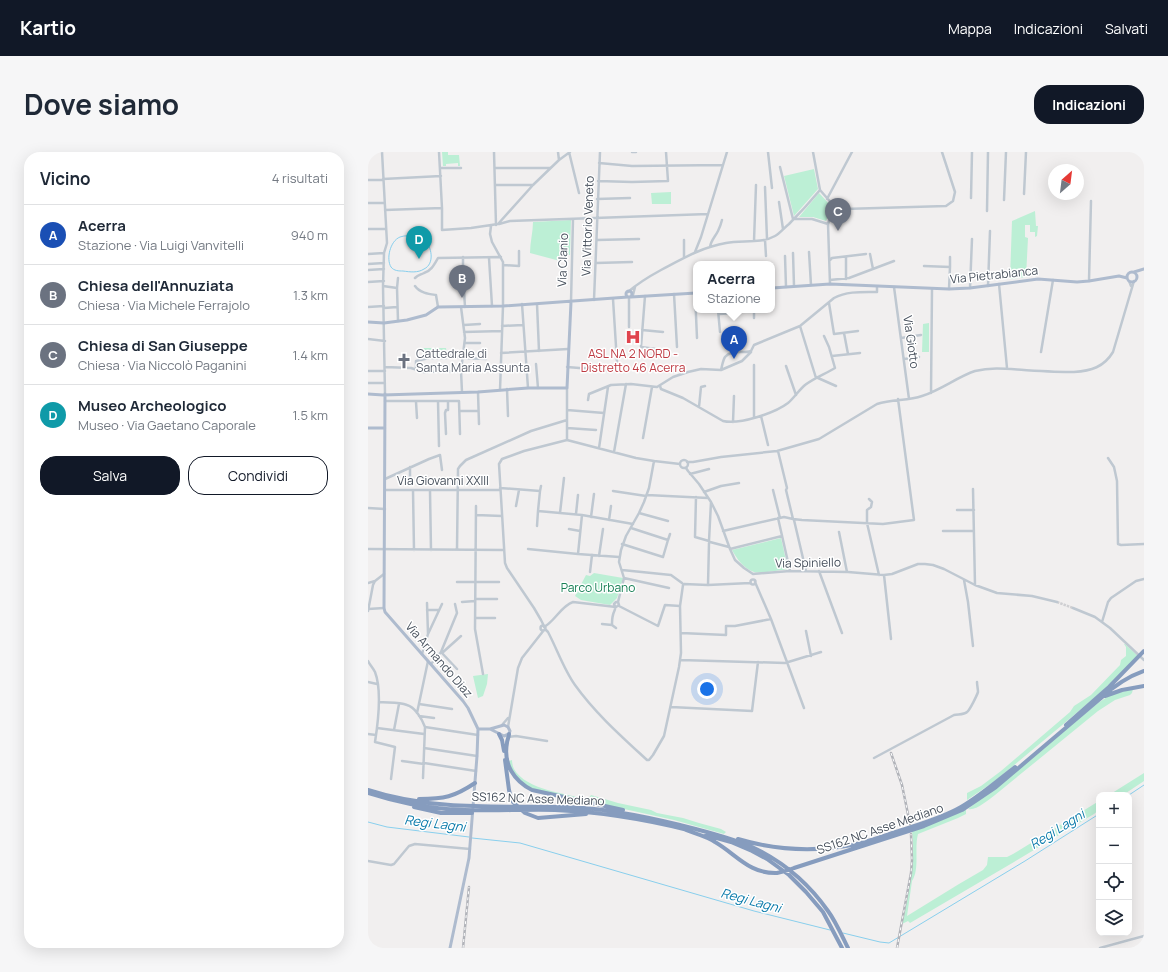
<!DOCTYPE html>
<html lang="it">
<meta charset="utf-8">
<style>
body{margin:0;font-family:Manrope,sans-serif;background:#f6f6f7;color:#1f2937}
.controls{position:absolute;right:12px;bottom:12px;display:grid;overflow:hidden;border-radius:8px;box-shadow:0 4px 16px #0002}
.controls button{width:36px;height:36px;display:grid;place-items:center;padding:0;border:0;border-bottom:1px solid #e0e1e3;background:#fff;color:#1f2937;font:20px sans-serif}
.compass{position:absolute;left:680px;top:12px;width:36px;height:36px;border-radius:50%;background:#fff;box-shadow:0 4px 16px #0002;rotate:28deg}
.you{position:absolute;left:339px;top:537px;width:14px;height:14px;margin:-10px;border:3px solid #fff;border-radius:50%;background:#1a73e8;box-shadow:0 0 0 6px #1a73e833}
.badge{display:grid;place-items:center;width:26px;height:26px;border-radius:50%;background:#111827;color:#fff;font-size:13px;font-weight:700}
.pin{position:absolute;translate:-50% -33px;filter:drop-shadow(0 1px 2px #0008)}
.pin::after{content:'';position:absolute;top:21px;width:14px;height:12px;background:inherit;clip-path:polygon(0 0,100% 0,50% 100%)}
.popup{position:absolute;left:325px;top:109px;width:82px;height:52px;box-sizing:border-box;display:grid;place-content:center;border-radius:8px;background:#fff;filter:drop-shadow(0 1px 3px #0005);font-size:13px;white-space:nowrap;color:#747a83}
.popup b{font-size:15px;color:#1f2937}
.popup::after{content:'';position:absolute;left:50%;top:100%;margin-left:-8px;border:8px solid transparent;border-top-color:#fff}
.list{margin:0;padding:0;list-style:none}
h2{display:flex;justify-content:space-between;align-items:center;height:52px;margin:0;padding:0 16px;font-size:17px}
h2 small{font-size:13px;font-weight:400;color:#747a83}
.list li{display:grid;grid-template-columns:26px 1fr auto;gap:12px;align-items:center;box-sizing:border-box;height:60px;padding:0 16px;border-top:1px solid #e0e1e3}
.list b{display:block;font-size:15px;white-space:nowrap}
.list p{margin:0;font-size:13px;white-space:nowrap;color:#747a83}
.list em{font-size:13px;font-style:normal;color:#747a83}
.actions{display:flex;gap:8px;padding:12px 16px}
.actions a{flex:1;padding:9px 0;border:1px solid #111827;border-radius:16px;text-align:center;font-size:14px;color:#111827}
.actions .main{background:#111827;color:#fff}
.icon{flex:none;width:22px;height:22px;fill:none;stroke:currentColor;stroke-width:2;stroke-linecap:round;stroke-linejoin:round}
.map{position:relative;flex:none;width:776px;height:796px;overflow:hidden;border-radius:16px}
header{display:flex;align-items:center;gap:24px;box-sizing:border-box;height:56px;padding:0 20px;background:#111827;color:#fff}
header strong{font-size:19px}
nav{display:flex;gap:22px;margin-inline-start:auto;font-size:14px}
.intro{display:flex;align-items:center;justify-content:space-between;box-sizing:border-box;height:96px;padding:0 24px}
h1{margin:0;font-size:28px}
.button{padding:10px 18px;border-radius:16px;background:#111827;color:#fff;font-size:14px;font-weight:700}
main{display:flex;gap:24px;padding:0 24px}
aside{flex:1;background:#fff;border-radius:16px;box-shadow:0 4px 16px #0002}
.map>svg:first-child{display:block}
.green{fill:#bcefd5}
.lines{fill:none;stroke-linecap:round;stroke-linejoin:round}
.stream{stroke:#89cfed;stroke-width:1}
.minor-tunnel{stroke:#cfcfd2;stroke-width:2.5;stroke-dasharray:2.5 1;stroke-linecap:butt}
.minor{stroke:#bfc8d1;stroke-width:2.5}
.major{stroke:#aebbce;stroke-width:3}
.highway{stroke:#869cbe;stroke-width:4}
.rail-casing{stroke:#b1b3b9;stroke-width:2.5}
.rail{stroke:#fff;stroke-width:1;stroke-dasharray:3;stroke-linecap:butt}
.labels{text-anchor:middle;stroke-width:3;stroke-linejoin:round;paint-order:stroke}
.street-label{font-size:12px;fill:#47505c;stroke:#fff}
.worship-label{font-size:12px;fill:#5b616d;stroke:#fff;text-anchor:start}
.health-label{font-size:12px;fill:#be3a42;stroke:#fff}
.park-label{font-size:12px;fill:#167f54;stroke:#fff}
.water-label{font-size:13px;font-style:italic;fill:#0b7bab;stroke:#fff}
</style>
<header>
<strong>Kartio</strong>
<nav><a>Mappa</a><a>Indicazioni</a><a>Salvati</a></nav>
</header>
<div class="intro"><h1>Dove siamo</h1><a class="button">Indicazioni</a></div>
<main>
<aside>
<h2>Vicino<small>4 risultati</small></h2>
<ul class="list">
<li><span class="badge" style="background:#1a4fb4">A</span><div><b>Acerra</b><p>Stazione · Via Luigi Vanvitelli</p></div><em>940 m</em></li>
<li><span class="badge" style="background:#6b7280">B</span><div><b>Chiesa dell'Annuziata</b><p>Chiesa · Via Michele Ferrajolo</p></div><em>1.3 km</em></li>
<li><span class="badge" style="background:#6b7280">C</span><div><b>Chiesa di San Giuseppe</b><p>Chiesa · Via Niccolò Paganini</p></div><em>1.4 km</em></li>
<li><span class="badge" style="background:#0f9aa8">D</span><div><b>Museo Archeologico</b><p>Museo · Via Gaetano Caporale</p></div><em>1.5 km</em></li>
</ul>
<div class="actions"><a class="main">Salva</a><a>Condividi</a></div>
</aside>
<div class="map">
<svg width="776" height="796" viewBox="0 0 776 796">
<rect width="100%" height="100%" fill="#f1efef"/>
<path class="green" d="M74,0H80V3H91L92,14H90V11L78,12V14H75Z
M446,17L450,37L426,64L416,24Z
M303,40V52H284L283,41Z
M451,41L464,55L458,69L445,65H431Z
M667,59L668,74H670L669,84L667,85V80H662V73H657V85L660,86L658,125L642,127L644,69Z
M203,68L202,103H198L197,105L192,104V109L162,101C162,90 165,80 165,70Z
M561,171V200H554L555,172Z
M54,196H78L79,204L55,205Z
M413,386L420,417C414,418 391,422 386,420C376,417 369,407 364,398Z
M226,421L255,426L249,446L242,453L213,448L207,444L218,423L222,424Z
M756,492H757L770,504L731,542L693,574L627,629L599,648V641L613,634L633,619L702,560L706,554L723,543L752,513L753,508L758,504V495Z
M120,522L119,532L115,544L110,546L105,524Z
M765,537L764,541L762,543L747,548L730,559L627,643C620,648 608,659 600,657L730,551L742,543Z
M144,608C144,611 145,615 146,617C158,638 199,642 220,647L223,643L250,651L283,658L289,661L315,666L331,671L353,677L358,680L356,682L306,668L165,637L158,634L146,623L141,609Z
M776,621V629L755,643H741Z
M731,649V658L726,662L646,710L542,771L540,769L534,772C540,741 548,711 544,679L598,657V662L590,666L550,682C546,696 552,717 544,729L539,764L591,732L615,718L619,713L620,705H639L645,702Z"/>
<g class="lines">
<path class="stream" d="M48,84C51,85 54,86 56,88C64,94 67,112 56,117C50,121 42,120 35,119C31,119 26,119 23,115C18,107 22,89 32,85C37,83 43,84 48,84Z
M761,643L776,633
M0,670L19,675L101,685
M104,686L152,691L386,759L462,778
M475,781L512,790L521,791L657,709L731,662"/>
<path class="minor-tunnel" d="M689,450L705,456"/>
<path class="minor" d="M14,0L19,91L16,101L15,134L17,242
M71,0L74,56V78L103,76L130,72L165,33L191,8L202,0
M126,0L128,73
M190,0L191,8
M201,0L211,41
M264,0H268
M400,0L404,36
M445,0L452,38L466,54
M231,11L264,14L355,13
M412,15L425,67
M72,16H93
M127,16H182
M15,27L73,24
M0,28H15
M230,29L264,30L300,29L298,0
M127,33H165
M397,35L399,87
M656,42L658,0
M603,46L604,0
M229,47L262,46
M459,47L484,0
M636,48L638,0
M411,50L415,77
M0,51H16
M466,54L476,57L578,54L585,49L587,40L574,0
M17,58L74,56
M619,59L620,0
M426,67H444L460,72
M131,72L142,69L340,62
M123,74L122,82L124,90L135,110V154
M0,77H18
M229,88L271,87
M397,88L398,104
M386,89L388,33
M342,95C343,88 347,85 350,79C352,75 353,72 354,68
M327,100L333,85L359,0
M441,100L443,133
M425,101L426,134
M0,102L16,101
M502,102L505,117
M417,104L418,135
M95,105V123L97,155
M316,105V88
M478,105V127
M121,106L124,154
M462,108L464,106L498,102
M228,111L264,110
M0,112L16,111
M136,113L151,114V99
M556,114L582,115L581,137
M582,115V105
M0,118L16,117
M47,126C50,123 52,123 56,121C63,119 66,113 70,106L133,105
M462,128L481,126L526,109
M721,129L723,49
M761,129L763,134
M0,130L16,129
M462,132L460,72L466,54
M631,132L639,216
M15,134L29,136
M47,134C52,141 61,142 68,143L70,155
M620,134L622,79
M526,135L541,247
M602,136L604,87
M260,140C270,131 282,124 293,118C314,107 334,95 358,91C374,88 393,92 407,84C412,81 416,76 421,72C432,61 442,50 452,38
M327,141L329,186
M306,142L309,195
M265,143L267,135
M277,144L273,195L288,197
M245,147L249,210
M226,148L232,0
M203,150L205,67
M461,151L466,182L490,179
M154,152L160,236
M169,152L171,199
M0,155L16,154
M93,155L97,186L93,219L94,240
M16,156L29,155
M350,158L352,180
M386,158V166
M351,162L367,161
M30,169L29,136L30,126
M96,173L112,172
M134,174L155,173
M432,174L448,226
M261,175V146
M274,178L295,180
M96,180L134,179
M476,181L480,202
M533,186L553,183
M0,187L17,189
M97,191H112
M673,200L685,128
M133,201L200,197
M464,204L492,201
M536,207L551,205
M168,212L170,236
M386,213V266
M418,214L428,243
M17,215L43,216L56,220L93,219
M199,215L248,219
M48,217V209L61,206H78L79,203L95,206L118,207
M353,218C354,214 355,208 357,205C363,197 375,202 383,199L386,193L432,174L466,146C479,139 494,140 509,140V135
M0,219H17
M450,226L468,234
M0,231H17
M292,234L293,237L315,246L355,269C371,273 407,261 420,251C426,246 431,238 437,233C446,226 457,222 467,216L461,195L456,184
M199,236V288
M139,237L140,264
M132,238L135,154
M110,240L111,272
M563,241L564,137
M220,248L221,242L243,233L263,232L289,235L305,225L320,220L333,217L353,218L374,209L383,200
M17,249H91L92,282
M70,249L71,294
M48,250L49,266
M331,255L333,235L337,234
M199,258L236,261
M92,259H110
M393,264L400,293
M365,270L366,244
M199,276L228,278
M78,282L77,261L78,258H80V249
M275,286L284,235
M231,296L240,235
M410,299L419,336L418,338L425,367
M246,300L258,232
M740,306L746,315L749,329L750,392L753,393L776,392
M312 312a4 4 0 1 1 8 0a4 4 0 1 1-8 0Z
M319,310H325L353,305L409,299L451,287L509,252C525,247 540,249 554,244C573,238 589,225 607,219C624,215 640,217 656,218C673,219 689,220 706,220C723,219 736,215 745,200L766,129
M318,316L320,319L331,332L343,350L350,364L362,397L367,408L376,416L385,422L422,419L480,420L516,423L524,422L550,412H557L565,413L576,417L607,433L629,441L664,444L689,450
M322,322L341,317
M17,327L61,307L72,303L74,318
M42,328V315
M132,336L172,339L170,359L214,363L265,372
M605,337L607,433
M17,338H132
M45,338L46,398
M405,338L412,366
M62,339L63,398
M172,339L173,334
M245,339L278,344
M336,340L353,334L371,331
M279,343L340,346
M328,345L327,385L341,389
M501,347L504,350L503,355L499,358V371L511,423
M108,354L107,477L115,522
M148,354L151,338
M0,356L17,357
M589,358H606
M192,361L196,326
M271,361L300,369
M208,362L210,343
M108,363L134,364
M223,365L226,342
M410,366L422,419
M241,368L243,354
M426,368L438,419
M169,374L170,359
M201,377L212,379
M355,379L416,365L425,367L434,368L515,372L546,368L530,247
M575,379H606
M471,380L479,420
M300,388L302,382
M341,389L343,350
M342,390L361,395
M254,392L295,405L300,388L263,376
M0,397L136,398
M89,397L90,317L92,314L98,308L163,279L199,268
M160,397L210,402L251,405
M362,397L414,384
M210,402L214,363
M231,404L235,377
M254,418L303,423L314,431
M451,419L474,481
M222,420L224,403
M516,423L523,487
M256,426L301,436
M382.5 430a2.5 2.5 0 1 1 5 0a2.5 2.5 0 1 1-5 0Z
M596,428L600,450L605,494
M89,430H131
M387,430L403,467L436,556
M0,431L7,429
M316,432L340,433L382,431
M340,433L341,391
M107,447H129
M94,450L107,449
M59,451L60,482
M251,454L290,474L297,453L312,454
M248,455L251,453L250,450L256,426L251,410L253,398L258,384L271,361L276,350L281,336L286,309
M705,456L727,465L742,476L776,508
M0,457L16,456
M59,458H71
M0,459L5,433L7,429L16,422
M107,466H127
M734,470L740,450L743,446L768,429L776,427
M234,472L244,473C244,470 244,466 245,463C246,458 249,457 246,452L248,450H250
M244,473L248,476
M172.5 476a2.5 2.5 0 1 1 5 0a2.5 2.5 0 1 1-5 0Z
M176,474L173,468L166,456L139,416L137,411L131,312L134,307L156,299L199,288L268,306L286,309L312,312
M176,475C187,469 193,454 205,450L248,455
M177,477L180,480C189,497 196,518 207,533C227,561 253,584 279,608H281L285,603L296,584L311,515L313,501L312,454L315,433
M438,479L443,504
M313,481L358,483V474H367L403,467
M73,500L89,517
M74,501L93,484
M54,502L60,482L74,452
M313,508L417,511L453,500
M0,509C2,513 5,516 7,520C14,538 10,571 7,590L27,595L23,627
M63,512L73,500L89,461L87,452
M0,530L9,532
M11,550C20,551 31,550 39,553C47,555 54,567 57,575L55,626
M51,552L84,557
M303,555L384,559L390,510
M49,561L60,509
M51,564L66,566
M134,573L140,566
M57,575L110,583
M140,575L150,516L154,506L176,478
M9,576L56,582
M26,578L31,552
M0,582L8,583
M140,585L148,584L179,589
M56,596L109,604
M506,606L586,563C590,562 596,563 599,560C602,558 609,543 610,540C610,537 609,533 609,530
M34,609L56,612
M56,611L108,619
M0,709L23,713L26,712L41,694L47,692L102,697
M732,796L776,784"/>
<path class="major" d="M766,120L776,117
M759 125a5 5 0 1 1 10 0a5 5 0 1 1-10 0Z
M404,136L462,132L581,137L602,136L670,127L709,130L721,129L751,124L759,126
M258 142a3 3 0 1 1 6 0a3 3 0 1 1-6 0Z
M263,145L328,141
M0,170L16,171L39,168L58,163L70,155L135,154L260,145
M0,242L15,243L110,240L160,236H199L203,150
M17,242L16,456L17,460L95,549L100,556L110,577L109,604L101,706L82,796
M0,276H17
M110,577H122L136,573L140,575L142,579L141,582L136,584L122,577"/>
<path class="highway" d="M737,544L754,538L776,534
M698,573L741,535L776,499
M131,582L134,588L136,599
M141,582C141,585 139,588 139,591C135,612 146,629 164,638L255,658
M137,608L141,638L143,646L145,650L157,661L170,666L218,662
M0,638C64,659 132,654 198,655C237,656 275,664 312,673C336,679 361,685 384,695C414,709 441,732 460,759C468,770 474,784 480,796
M0,641C25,649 52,655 78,657C114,660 151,657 187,658C233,660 276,667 320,678
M51,647C76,647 86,645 107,631
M46,655L73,661H104
M318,678C328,682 338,684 347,690C368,702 381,722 409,721C414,720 421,718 426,716L556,674L594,658L628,635L733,546C746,534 759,525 776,519
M338,683L363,690L384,699L399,707L421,723L438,740L455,760L474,796
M370,687C407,698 446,700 484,693C500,690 515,684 531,679C552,672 574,666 593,655C612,644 629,629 647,615"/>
<defs>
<path id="rail" d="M523,601L534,633L542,672
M95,796L101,735
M529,796L543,721L544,708L543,682"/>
</defs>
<use href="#rail" class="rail-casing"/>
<use href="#rail" class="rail"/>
</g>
<defs>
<symbol id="hospital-bare" viewBox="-9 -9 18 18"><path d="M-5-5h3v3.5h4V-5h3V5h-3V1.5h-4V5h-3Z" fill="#e0444e" stroke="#fff" stroke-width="2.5" paint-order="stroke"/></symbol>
<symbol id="church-bare" viewBox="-9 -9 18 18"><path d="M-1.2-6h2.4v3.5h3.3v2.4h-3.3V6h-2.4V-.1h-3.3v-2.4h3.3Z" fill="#6b7280" stroke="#fff" stroke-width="2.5" paint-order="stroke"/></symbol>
</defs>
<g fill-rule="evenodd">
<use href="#hospital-bare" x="254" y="174" width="22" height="22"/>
<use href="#church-bare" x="25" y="198" width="22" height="22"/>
</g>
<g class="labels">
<g class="street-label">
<text transform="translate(220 74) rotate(-88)" y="4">Via Vittorio Veneto</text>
<text transform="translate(195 108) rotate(-88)" y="4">Via Clanio</text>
<text transform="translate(626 123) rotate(-6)" y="4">Via Pietrabianca</text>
<text transform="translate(543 190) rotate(82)" y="4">Via Giotto</text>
<text x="75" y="333">Via Giovanni XXIII</text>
<text transform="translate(440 411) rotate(-1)" y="4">Via Spiniello</text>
<text transform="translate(71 508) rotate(49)" y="4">Via Armando Diaz</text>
<text transform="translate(170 647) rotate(2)" y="4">SS162 NC Asse Mediano</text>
<text transform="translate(512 677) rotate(-19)" y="4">SS162 NC Asse Mediano</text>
</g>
<g class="worship-label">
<text x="48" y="206">Cattedrale di<tspan x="48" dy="14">Santa Maria Assunta</tspan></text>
</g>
<g class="health-label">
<text x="265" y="206">ASL NA 2 NORD -<tspan x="265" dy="14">Distretto 46 Acerra</tspan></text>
</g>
<g class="park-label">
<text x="230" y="440">Parco Urbano</text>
</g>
<g class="water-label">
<text transform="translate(67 671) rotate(7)" y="5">Regi Lagni</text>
<text transform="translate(689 677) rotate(-32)" y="5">Regi Lagni</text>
<text transform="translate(383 748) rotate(15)" y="5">Regi Lagni</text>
</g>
</g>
</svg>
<div class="controls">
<button>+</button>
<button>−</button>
<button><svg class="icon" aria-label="locate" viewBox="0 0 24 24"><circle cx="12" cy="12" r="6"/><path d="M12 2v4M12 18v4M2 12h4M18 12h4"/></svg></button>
<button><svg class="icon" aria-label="layers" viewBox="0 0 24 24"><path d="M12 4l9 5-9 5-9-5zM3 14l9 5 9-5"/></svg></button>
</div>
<svg class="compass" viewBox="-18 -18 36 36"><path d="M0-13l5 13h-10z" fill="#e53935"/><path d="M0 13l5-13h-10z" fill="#747a83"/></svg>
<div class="you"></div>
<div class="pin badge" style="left:366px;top:207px;background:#1a4fb4">A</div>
<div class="popup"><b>Acerra</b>Stazione</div>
<div class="pin badge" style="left:94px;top:146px;background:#6b7280">B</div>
<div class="pin badge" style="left:470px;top:79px;background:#6b7280">C</div>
<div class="pin badge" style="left:51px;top:107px;background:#0f9aa8">D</div>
</div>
</main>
